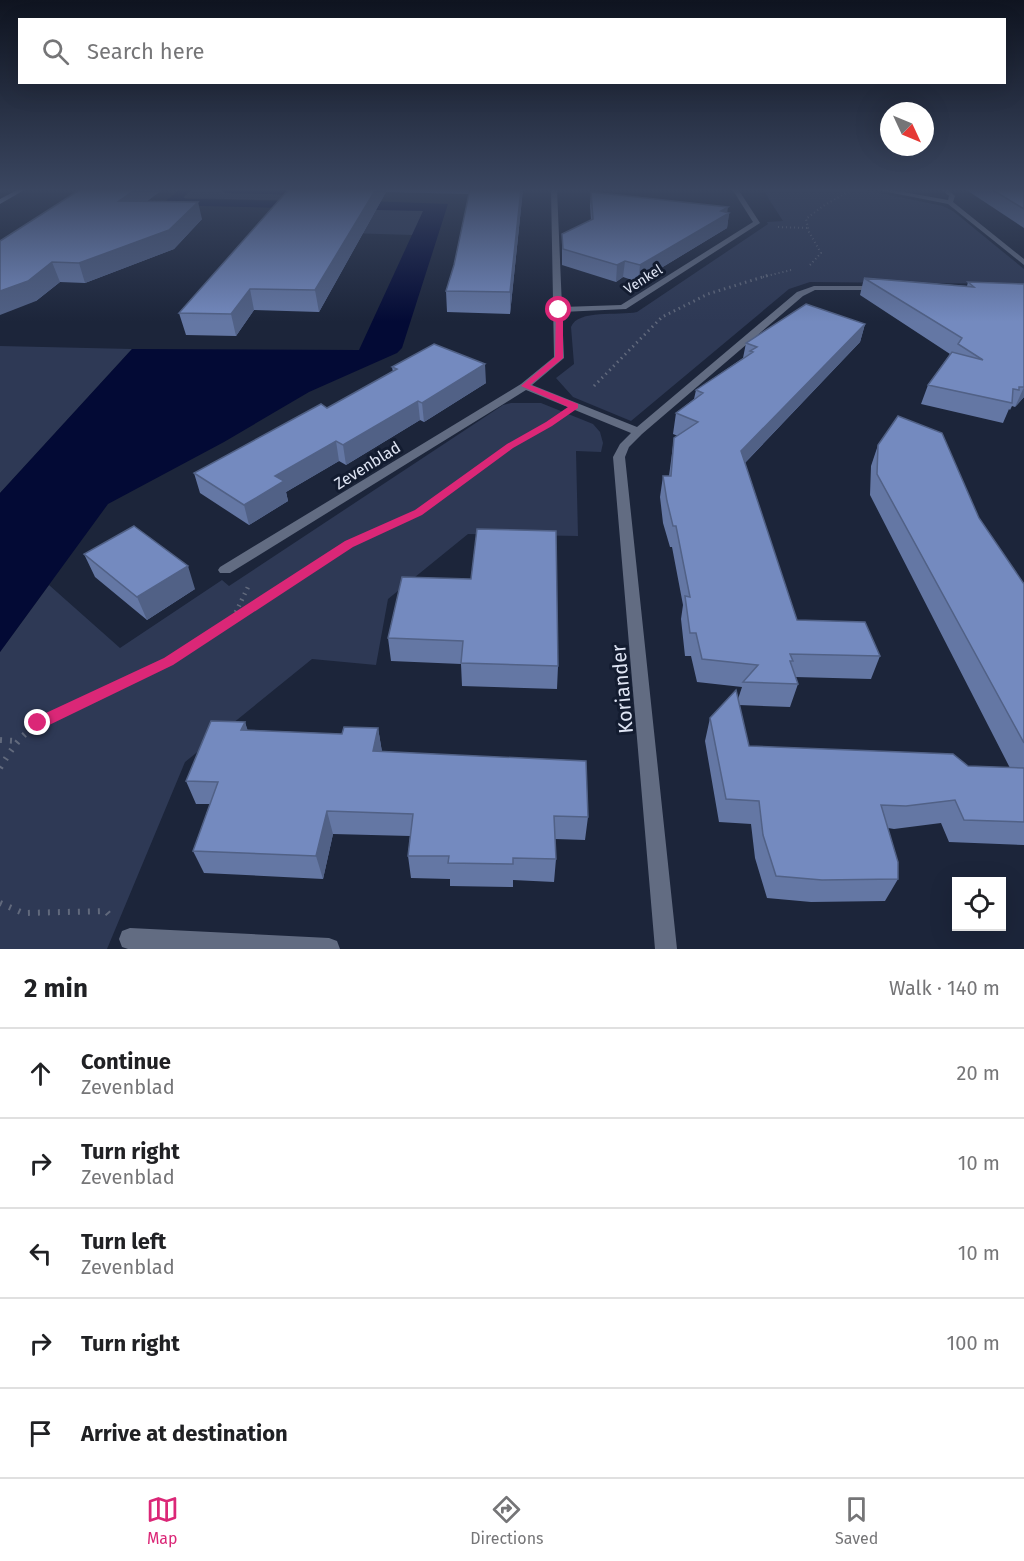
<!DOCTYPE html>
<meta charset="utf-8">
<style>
body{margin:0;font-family:"Fira Sans",sans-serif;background:#f2f2f2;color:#202124}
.controls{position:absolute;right:18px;bottom:18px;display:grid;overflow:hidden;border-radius:0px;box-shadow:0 6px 24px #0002}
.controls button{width:54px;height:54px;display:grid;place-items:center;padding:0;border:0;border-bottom:2px solid #e0e0e0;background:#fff;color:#202124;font:30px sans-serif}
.compass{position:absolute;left:880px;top:102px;width:54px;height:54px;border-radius:50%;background:#fff;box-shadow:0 6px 24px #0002;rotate:134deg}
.stop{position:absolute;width:18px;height:18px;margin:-14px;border:4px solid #db2777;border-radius:50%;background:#fff}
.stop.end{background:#db2777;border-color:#fff;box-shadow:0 2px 6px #0008}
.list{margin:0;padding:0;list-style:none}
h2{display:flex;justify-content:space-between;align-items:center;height:78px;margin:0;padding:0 24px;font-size:26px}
h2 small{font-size:20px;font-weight:400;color:#757577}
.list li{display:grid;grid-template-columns:39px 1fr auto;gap:18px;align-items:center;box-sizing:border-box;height:90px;padding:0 24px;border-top:2px solid #e0e0e0}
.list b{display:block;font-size:22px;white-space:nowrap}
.list p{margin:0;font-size:20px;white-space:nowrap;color:#757577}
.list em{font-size:20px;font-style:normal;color:#757577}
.icon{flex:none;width:33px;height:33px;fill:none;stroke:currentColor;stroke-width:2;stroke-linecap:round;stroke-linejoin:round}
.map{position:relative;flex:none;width:1024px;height:949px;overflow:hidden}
.search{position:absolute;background:#fff;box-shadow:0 6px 24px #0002;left:18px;right:18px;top:18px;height:66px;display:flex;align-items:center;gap:15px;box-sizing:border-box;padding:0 21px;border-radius:0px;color:#757577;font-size:22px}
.sheet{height:528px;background:#fff}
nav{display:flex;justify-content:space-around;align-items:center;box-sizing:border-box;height:84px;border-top:2px solid #e0e0e0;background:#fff;font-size:16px;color:#757577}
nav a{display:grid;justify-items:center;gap:3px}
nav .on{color:#db2777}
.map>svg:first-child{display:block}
.green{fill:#2e3955}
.water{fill:#030a35}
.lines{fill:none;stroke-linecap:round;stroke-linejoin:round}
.path-far4{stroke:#61697c;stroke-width:2;stroke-dasharray:1 3;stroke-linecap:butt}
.path-far3{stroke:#61697c;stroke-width:3;stroke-dasharray:1.5 4;stroke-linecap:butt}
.path-far2{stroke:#61697c;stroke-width:4;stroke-dasharray:1.5 4.5;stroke-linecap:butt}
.path-far1{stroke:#61697c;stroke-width:4.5;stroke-dasharray:1.5 5;stroke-linecap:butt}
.path{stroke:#61697c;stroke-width:6;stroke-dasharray:2 8;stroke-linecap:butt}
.street{fill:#626c82;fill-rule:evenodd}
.secondary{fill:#8393b7;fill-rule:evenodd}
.wall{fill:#6477a4}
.shaded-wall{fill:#516186}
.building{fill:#748abf;stroke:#516186;stroke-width:1.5}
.route{fill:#db2777}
.labels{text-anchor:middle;stroke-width:6;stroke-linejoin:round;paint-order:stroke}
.far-street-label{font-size:14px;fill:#dfe5f4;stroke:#131c30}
.street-label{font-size:16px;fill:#dfe5f4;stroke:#131c30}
.near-street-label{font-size:20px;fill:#dfe5f4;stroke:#131c30}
</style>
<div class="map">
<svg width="1024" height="949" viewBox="0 0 1024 949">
<rect width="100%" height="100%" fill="#1c253a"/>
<path class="green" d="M193,189H224L222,191L225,193L308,195L302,201L183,198Z
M747,189H860L943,206L953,211L1024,269V284L810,282L789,289L631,421L573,397L556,378L574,364L571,327C578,309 618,316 637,312L768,224L767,222L783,221L763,190Z
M277,207L424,210L413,235L347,233Z
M0,346L132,349L0,493Z
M511,403H541L593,424L600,432L603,443L601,452L576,451L578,536L468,534L388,599L376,665L312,659L185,762L107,949H0V652L49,585L120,648L222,580L229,586L503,405Z"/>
<path class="water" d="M180,189H193L183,197L186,199L302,201L308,195L225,193L222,191L224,189H333L342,200L448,204L402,348L397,353L309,392L224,442L108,504L0,652V493L132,349L359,350L423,211L161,205Z"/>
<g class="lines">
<path class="path-far4" d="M778,227L807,228
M810,265L821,253L809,232L806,219L823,206L853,189
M763,277L791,270"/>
<path class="path-far3" d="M594,386L662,317L708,294L769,275"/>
<path class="path-far2" d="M378,531L418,513L510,446L552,422"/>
<path class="path-far1" d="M233,618L248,587
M56,714L169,661L349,544L381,530"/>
<path class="path" d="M0,740L16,741
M0,768C18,738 27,728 59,713
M0,903L23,913L106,911L111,917"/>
<path class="street" d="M551,189H557L562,307L621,305L753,222L732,189H738L760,223L626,309L562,312L564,358L532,385L637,427L797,292L814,286H878L882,288L878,290H815L803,296L642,434L629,447L625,457L677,949H655L613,457L620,444L631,433L526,390L230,573H220L218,570L220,567L521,384L554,357Z
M873,189H886L948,200L949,196L941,189H948L955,196L953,202L1024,259V265L948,204Z
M130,928L329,938L337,941L340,949H128L122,947L119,939L122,931Z"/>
<path class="secondary" d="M19,189H26L0,204V199Z"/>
</g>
<path class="wall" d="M81,189H163L147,201L202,219L174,249L85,283L60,282L36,301Z
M289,189H523L510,314L447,312L446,291L454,265L469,194L386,192L319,312L254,310L236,336L186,335L179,313Z
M965,189H1024V228Z
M591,192L729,213L727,228L638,282L623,277L616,282L562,265V234L591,220L590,206Z
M864,278L967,286L968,282L1024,284V397L1015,407L1012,406L1010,410L1009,409L1003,423L921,404L928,385L950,354L860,295Z
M865,324L860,342L745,463L797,620L880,656L871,679L795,677L798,684L790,707L739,705L749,746L968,766L1010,768L870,495L871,466L878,445L979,518L1024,584V845L949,842L941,823L894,829L888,828L898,879L885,901L811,902L767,898L755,858L751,824L719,822L705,741L710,718L738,699L742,687L697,682L691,656H685L681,619L683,605L672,547H670L663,523L660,497L663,476H669L674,438L678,436L673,434L676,413L694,399L696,390L743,358L746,343Z
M392,367L486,383L424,422L420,420L346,465L339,461L286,492L288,501L249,525L200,493L194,473L327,408L393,372Z
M84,554L195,589L147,620L95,577Z
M402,577L558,666L557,689L462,686L461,664L391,661L388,638Z
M245,722L247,730L342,734L378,728L382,752L588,817L585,840L555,839L556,859L554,882L513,880V887L450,886V879L411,878L408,856L410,836L333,834L323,879L204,873L193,851L210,804H196L186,781Z"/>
<path class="shaded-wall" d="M136,189H163L124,219L119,201Z
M376,189H386V192L319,312L315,290Z
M521,189H523L510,314V292Z
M198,202L202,219L174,249L85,283L79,263Z
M728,207L727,214L729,213L727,228L638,282L640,265Z
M625,261L623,277L616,282L617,265Z
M52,262L60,282L36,301L0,315V291Z
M250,289L254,310L236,336L231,314Z
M865,324L860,342L736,472L741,451Z
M485,364L486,383L424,422L422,403Z
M1024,387V397L1015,407Z
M418,401L420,420L346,465L343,445Z
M336,441L339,461L286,492L288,501L249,525L244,505L275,476Z
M188,566L195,589L147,620L137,597Z
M245,722L253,746L241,730Z
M378,728L382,752L373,751Z
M327,811L333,834L323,879L316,856Z"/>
<path class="building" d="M81,189H136L119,201L198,202L169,230L79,263L52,262L28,281L0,291V241Z
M289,189H376L315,290L250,289L231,314L179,313Z
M470,189H521L510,292L446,291L454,265Z
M991,189H1024V209Z
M591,192L728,207L721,211L729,213L640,265L625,261L617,265L563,249L562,234L593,219Z
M864,278L974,287L968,282L1024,284V387H1019V390L1013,389L1012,403L928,385L952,352L983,360L958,344L962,338Z
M806,304L865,324L741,451L797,620L865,622L880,656L790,654L793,661H790L798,684L743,682L758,665L702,659L696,633H690L685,596L690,597L676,526H673L667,501L663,476H671L674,438L698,422L676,413L703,393L696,390L753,352L750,351L757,347L746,343Z
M434,344L485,364L422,403L418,401L343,445L336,441L275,476L284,481L244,505L194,473L321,404L327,408L397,369L392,367Z
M898,416L942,433L979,518L1024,584V743L877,474L878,445Z
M134,526L188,566L137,597L84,554Z
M477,529L556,531L558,666L461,663L463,641L388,638L402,577L471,579Z
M736,690L749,746L953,754L968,766L1024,768V822L964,820L955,800L906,806L881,805L898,862V879L822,880L776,876L763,835L759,801L726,799L710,718Z
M211,721L245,722L241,730L342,734L344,727L378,728L373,751L586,761L588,817L554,816L556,859L513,858V864L448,863L449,856H408L413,814L327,811L316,856L193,851L218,782L186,781Z"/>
<linearGradient id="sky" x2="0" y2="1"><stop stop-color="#0f1420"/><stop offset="0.59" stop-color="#3a4660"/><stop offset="1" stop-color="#3a4660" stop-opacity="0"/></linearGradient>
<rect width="1024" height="322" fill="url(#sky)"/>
<path class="route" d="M559,308L563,310V358L530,385L578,404V408L552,426L513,448L422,515L353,547L173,665L43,728H33L31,723L33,719L164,658L345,541L415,510L507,444L546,422L568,407L521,386L555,357L556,310Z"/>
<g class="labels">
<g class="far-street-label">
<text transform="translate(643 279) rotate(-32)" y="5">Venkel</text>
</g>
<g class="street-label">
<text transform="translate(367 465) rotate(-32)" y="6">Zevenblad</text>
</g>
<g class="near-street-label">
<text transform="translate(622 689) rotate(-95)" y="7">Koriander</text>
</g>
</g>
</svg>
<div class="controls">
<button><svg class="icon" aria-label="locate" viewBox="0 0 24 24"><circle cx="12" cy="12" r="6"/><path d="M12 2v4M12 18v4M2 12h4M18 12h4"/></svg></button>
</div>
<svg class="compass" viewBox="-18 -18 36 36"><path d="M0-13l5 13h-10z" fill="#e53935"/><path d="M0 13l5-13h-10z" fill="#757577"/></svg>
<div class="stop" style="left:559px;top:310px"></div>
<div class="stop end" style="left:38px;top:723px"></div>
<div class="search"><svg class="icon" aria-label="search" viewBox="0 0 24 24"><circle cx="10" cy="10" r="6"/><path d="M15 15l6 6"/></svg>Search here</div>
</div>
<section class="sheet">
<h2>2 min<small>Walk · 140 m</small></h2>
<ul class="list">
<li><svg class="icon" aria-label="ahead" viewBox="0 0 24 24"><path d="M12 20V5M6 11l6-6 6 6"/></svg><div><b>Continue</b><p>Zevenblad</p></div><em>20 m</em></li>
<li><svg class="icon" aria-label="right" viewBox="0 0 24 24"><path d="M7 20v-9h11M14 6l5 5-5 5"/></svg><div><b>Turn right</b><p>Zevenblad</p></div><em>10 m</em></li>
<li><svg class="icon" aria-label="left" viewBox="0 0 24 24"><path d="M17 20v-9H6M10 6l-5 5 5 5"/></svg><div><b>Turn left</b><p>Zevenblad</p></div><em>10 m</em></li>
<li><svg class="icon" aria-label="right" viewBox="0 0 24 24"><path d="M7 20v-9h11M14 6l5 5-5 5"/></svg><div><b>Turn right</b></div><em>100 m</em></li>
<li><svg class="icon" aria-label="arrive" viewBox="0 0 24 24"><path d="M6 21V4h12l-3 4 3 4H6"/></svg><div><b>Arrive at destination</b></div></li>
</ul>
</section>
<nav>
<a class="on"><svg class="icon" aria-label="map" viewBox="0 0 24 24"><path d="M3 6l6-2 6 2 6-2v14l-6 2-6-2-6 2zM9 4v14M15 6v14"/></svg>Map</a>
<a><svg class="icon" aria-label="directions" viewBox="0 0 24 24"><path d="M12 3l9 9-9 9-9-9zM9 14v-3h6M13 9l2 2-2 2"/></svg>Directions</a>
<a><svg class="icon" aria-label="saved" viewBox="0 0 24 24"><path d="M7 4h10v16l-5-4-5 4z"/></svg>Saved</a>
</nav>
